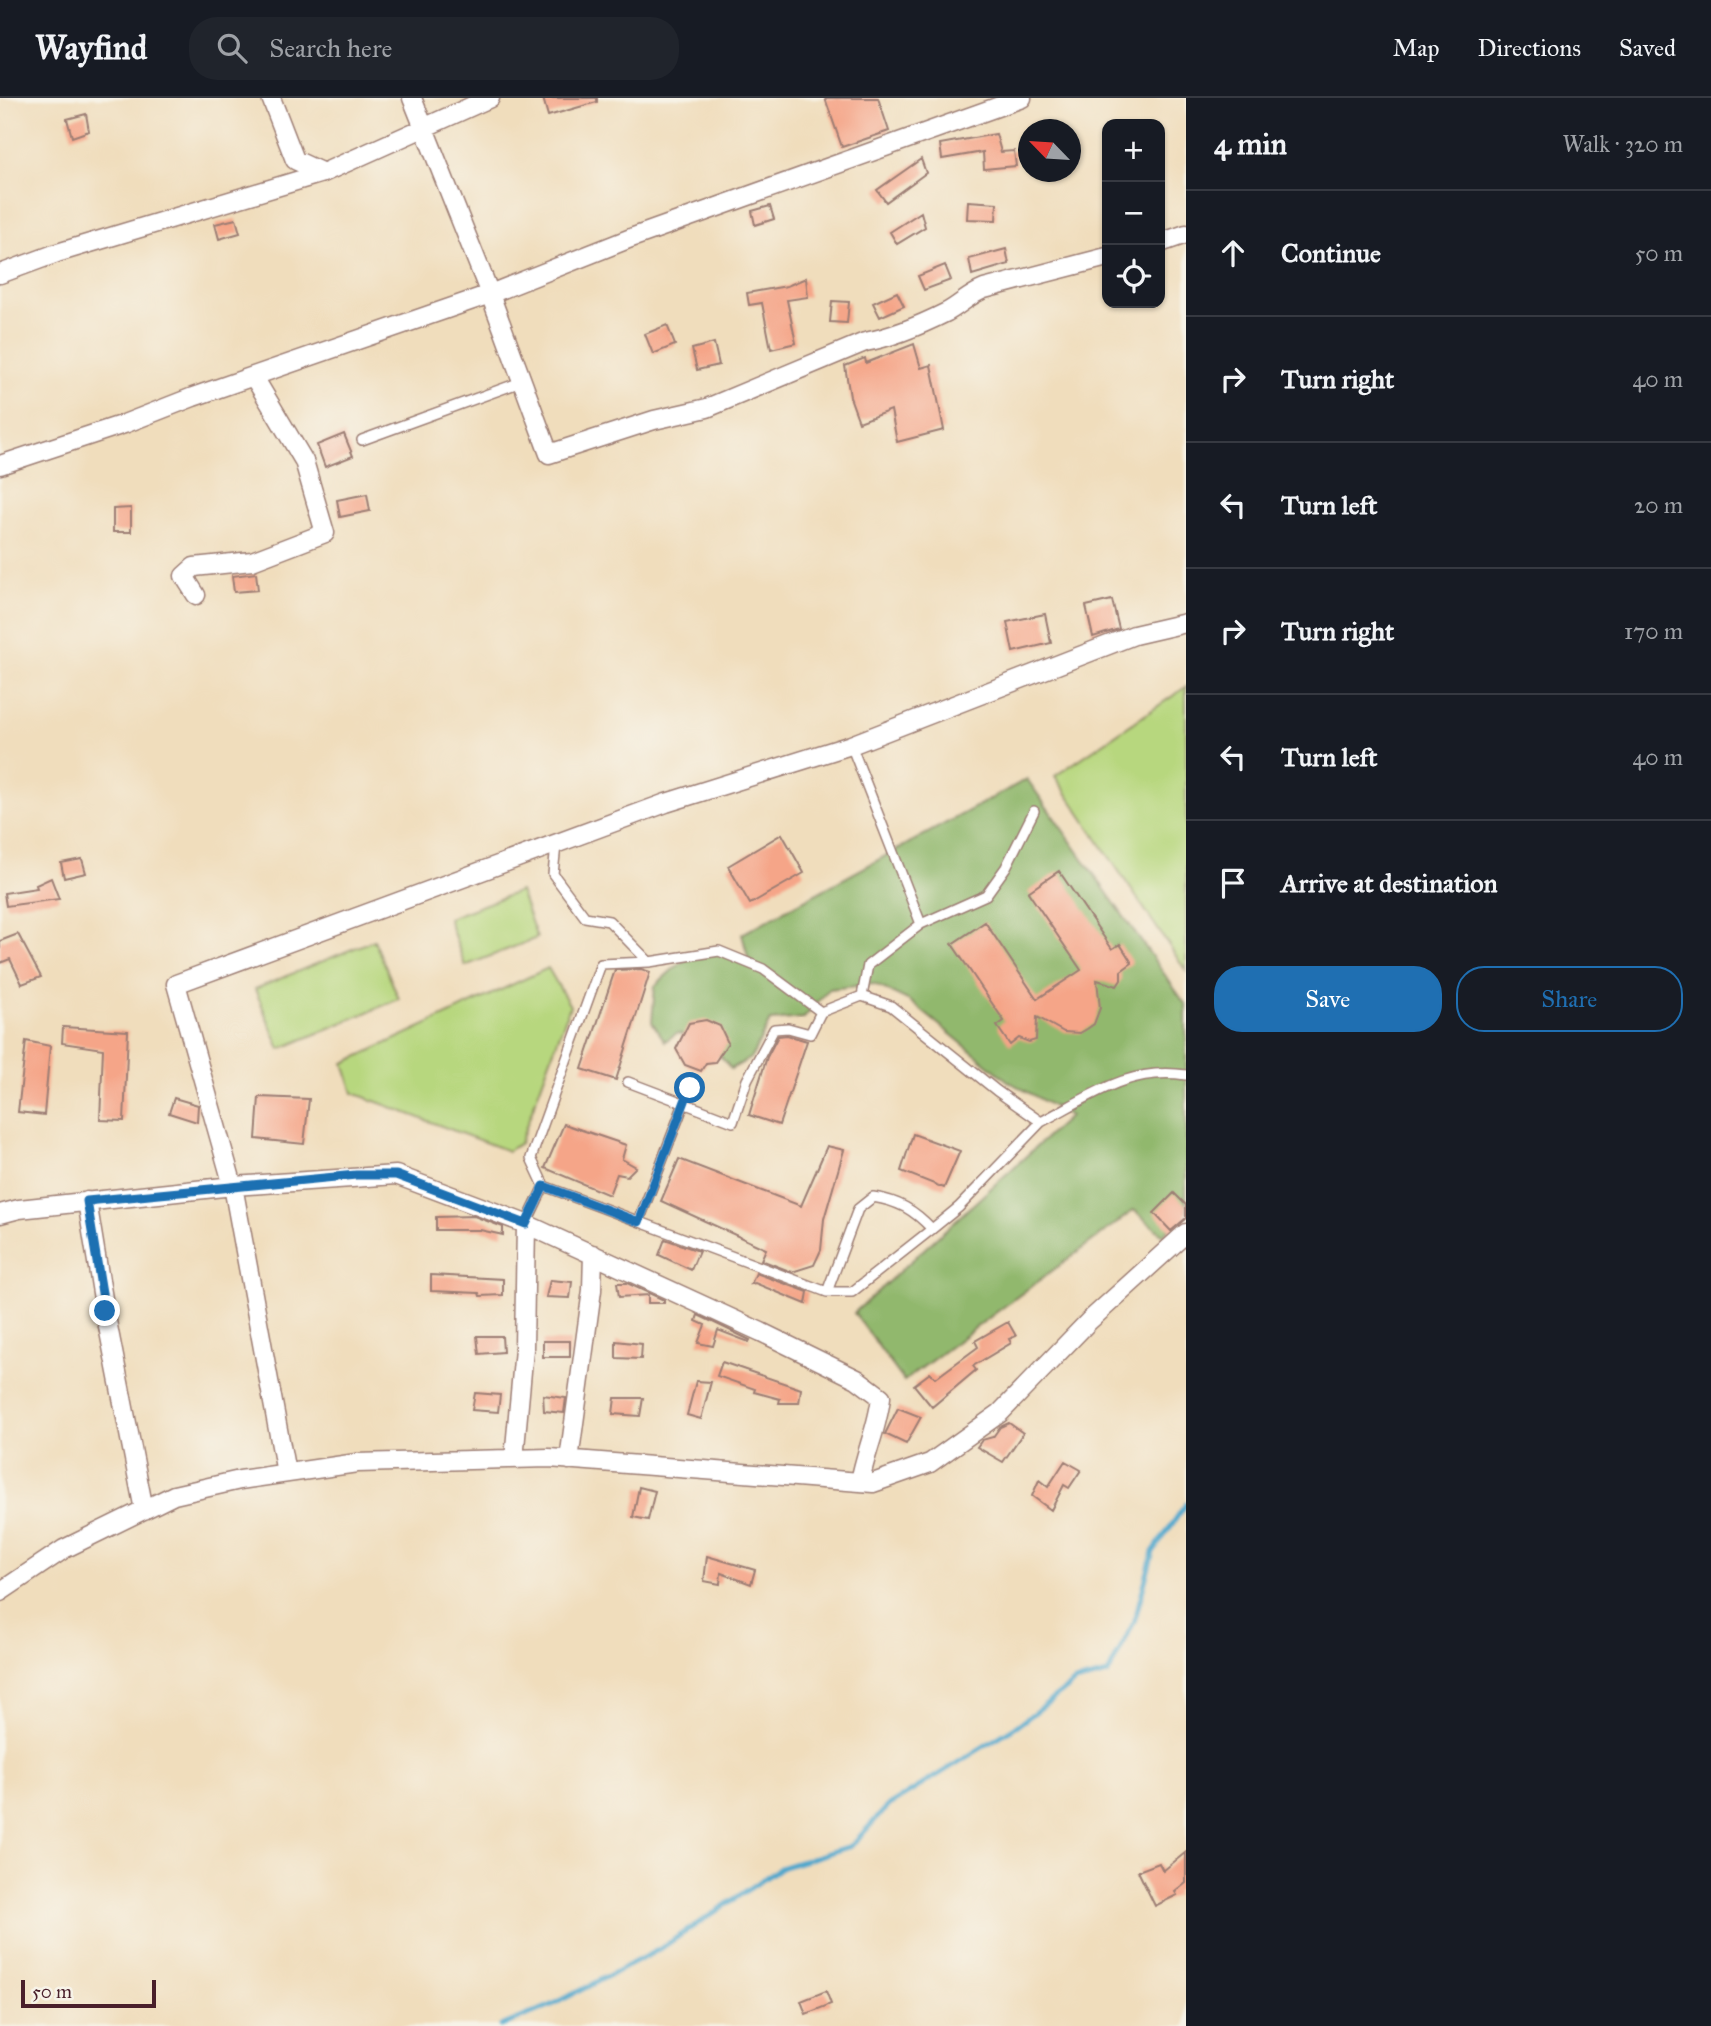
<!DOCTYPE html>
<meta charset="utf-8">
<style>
body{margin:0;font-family:"IM FELL Great Primer",serif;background:#20242c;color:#f1f3f6}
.controls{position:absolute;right:21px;top:21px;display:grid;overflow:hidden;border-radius:14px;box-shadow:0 2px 5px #0004}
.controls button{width:63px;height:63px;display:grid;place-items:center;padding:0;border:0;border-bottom:2px solid #363941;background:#171b24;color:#f1f3f6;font:35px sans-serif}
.compass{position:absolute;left:1018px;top:21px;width:63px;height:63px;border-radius:50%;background:#171b24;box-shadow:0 2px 5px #0004;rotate:295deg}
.scale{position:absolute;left:21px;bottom:18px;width:135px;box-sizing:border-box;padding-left:7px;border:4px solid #4a1f2b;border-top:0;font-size:19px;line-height:24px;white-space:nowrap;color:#4a1f2b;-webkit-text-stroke:5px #f7f3e8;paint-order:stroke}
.stop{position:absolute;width:21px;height:21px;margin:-16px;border:5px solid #1f6fb2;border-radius:50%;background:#fff}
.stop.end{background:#1f6fb2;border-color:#fff;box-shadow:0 2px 7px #0008}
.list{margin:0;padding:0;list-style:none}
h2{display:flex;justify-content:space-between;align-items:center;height:91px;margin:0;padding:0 28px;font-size:30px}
h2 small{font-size:23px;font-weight:400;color:#9ea1a6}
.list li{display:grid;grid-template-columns:46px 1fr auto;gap:21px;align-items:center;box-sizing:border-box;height:126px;padding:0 28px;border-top:2px solid #363941}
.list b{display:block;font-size:26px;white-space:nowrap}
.list em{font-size:23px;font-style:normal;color:#9ea1a6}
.actions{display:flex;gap:14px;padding:21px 28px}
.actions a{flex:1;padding:16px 0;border:2px solid #1f6fb2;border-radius:28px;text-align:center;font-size:24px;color:#1f6fb2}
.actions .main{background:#1f6fb2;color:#fff}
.icon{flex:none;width:38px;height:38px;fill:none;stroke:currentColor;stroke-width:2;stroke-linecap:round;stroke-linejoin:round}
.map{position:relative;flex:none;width:1186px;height:1928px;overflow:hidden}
header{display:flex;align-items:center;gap:42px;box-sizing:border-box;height:98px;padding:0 35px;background:#171b24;border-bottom:2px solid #363941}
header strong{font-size:33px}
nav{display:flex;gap:38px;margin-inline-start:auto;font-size:24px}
.search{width:490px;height:63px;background:#20242c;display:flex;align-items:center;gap:18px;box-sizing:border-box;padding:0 24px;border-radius:28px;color:#9ea1a6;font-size:26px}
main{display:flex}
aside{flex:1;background:#171b24}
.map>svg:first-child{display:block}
.green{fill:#b7d77e;stroke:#807b54;stroke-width:2}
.forest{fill:#91b86d;stroke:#6e6c4c;stroke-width:2}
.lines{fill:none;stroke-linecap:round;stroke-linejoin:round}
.stream{stroke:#4fa7cc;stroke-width:5}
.building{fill:#f5a588}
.lane-casing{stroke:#9d7e74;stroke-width:12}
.street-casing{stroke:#9d7e74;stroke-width:21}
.lane{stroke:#fff;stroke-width:9}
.street{stroke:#fff;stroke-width:18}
.route{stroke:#1f6fb2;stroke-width:9}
</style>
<header>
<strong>Wayfind</strong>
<div class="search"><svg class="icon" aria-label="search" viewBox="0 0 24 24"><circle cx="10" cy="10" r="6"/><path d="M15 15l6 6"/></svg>Search here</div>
<nav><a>Map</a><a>Directions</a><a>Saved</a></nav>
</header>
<main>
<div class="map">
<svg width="1186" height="1928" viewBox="0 0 1186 1928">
<rect width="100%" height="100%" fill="#f7f3e8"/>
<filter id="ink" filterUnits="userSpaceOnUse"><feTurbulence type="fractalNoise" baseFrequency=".0143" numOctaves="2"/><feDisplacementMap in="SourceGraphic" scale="14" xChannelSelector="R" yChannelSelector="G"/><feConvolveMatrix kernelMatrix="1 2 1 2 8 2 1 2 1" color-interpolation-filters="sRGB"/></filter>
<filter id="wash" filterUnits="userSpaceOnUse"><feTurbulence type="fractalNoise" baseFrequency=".00686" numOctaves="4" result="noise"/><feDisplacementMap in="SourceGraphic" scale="28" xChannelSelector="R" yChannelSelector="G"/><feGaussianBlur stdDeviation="1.57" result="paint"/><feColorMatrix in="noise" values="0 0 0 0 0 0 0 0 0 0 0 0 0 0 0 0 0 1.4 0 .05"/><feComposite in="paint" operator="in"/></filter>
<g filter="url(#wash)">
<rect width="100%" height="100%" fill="#f0ddbc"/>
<path class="green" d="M1186,589V873L1055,678Z
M520,793L537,840L465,868L448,820Z
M374,842L399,901L280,951L255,891Z
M548,870L570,908L520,1045L508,1053L353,995L344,965Z"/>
<path class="forest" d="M1027,681L1186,907V1114L1163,1137L1134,1112L904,1283L854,1215L1070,1018L1008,983L910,903L874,886L829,891L804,920L770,923L751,960L731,971L707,942L677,935L665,943L652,924L655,888C689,855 702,845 749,863L742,836Z"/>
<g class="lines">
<path class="stream" d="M501,1928L552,1907L660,1851L780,1770L851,1748L888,1708L1018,1627L1075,1584L1108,1576L1134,1524L1153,1454L1186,1406"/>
</g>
<g id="blocks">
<path class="building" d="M543,0H597V4L548,18Z
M825,0H878L889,33L842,49Z
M86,16L89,33L72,39L67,21Z
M996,36L1001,54L1014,53L1016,68L984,71L983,54L942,61L940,46Z
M921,61L926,75L886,104L877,92Z
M968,103L997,105L996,122L967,121Z
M770,108L774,121L755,127L752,113Z
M921,114L925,129L897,146L890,134Z
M236,121L240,135L219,141L215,126Z
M1006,151L1009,166L972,177L969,161Z
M945,167L951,182L924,192L918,178Z
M806,180L808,199L787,202L796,245L771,251L762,205L749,207L747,195L787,188Z
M897,194L904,208L880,219L873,205Z
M832,203L849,204L847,225L830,224Z
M667,227L675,247L653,256L645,236Z
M714,245L719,267L697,272L692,251Z
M914,246L921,270L931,267L944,332L897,344L891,312L859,324L850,299L845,268L865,260L866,265Z
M344,336L353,358L325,369L317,347Z
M367,396L370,413L340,419L337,402Z
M131,410V434H113V411Z
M256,475L258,492L234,494L232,478Z
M1112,502L1119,531L1093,539L1086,508Z
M1045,516L1051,545L1013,554L1007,524Z
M782,736L804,775L750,806L728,768Z
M82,761L86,775L64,780L61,765Z
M1059,773L1112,851L1120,846L1132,865L1121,873V882L1117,888L1097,882L1100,910L1094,926L1087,931L1080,935L1064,934L1037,919L1036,942L1029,944L1019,940L1010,947L997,928L1004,923L952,846L985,824L1037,901L1081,872L1028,794Z
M51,780L59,801L6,808L4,795L37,790L36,787Z
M18,836L41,879L22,886L10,861L0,865V843Z
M641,871L650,874L616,982L582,971L615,872Z
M706,922L720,928L728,945L715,964L706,965L701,973L685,967L676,951L689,925Z
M63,929L128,933L124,1023L100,1022L103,951L62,945Z
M787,937L807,943L779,1027L749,1017L767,959L778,938Z
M26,943L50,948L44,1017L18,1014Z
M259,999L309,1001L304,1046L256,1041Z
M174,1000L198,1007L197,1024L169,1015Z
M564,1026L626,1047L622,1061L636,1069L627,1078L617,1076L609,1097L545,1070Z
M913,1036L960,1053L944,1090L901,1073Z
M827,1048L844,1052L824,1121L821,1152L814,1167L792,1174L761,1162L766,1151L661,1103L679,1061L801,1108Z
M1174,1095L1186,1107V1120L1171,1133L1154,1115Z
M474,1118L503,1129V1137L480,1132H436V1119Z
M665,1141L699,1153L691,1172L659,1157Z
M756,1175L808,1194L806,1206L755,1185L751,1186Z
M431,1177L503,1181V1197L480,1198L479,1195L431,1193Z
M550,1182L572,1184L570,1200L546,1199Z
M617,1185H627L664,1202V1205H648V1197L619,1199Z
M698,1217L750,1242L749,1244L718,1232L713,1248L698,1245L705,1227L696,1223Z
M1008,1224L1016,1238L1009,1241L1011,1245L973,1268L976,1272L932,1309L914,1287L930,1275L936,1280L978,1249L975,1243Z
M477,1238H502L503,1254L479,1256Z
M543,1243H570V1259H543Z
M616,1243L642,1246L641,1261L616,1260Z
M722,1264L801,1291L799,1305H779L780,1301L754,1294L755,1291L717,1278Z
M696,1283L711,1284L701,1321L687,1317Z
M475,1295L500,1297L498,1314L472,1312Z
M543,1297L566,1300L564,1315L544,1313Z
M615,1300H643L640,1318L613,1316Z
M898,1310L921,1319L906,1346L885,1336Z
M1009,1325L1023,1335L1003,1364L977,1349L982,1342L993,1339L1000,1329Z
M1065,1363L1081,1372L1069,1390L1064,1387L1051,1412L1032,1398L1039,1382L1048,1389Z
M639,1389L655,1393L648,1422L633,1419Z
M707,1458L755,1472L751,1486L721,1475L720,1486L704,1483Z
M1186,1754V1785L1175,1794L1177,1797L1155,1808L1138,1773L1159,1765L1163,1773Z
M826,1893L831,1906L806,1916L801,1903Z"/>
</g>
</g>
<g filter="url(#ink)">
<use href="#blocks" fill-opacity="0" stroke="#9d7e74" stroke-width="2"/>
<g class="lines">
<defs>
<path id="lane" d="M362,342L521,284
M851,647L921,826
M556,747L553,776L585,819L609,823L649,864L719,853L763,871L821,914
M862,898L868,867L921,826L986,797L1006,769L1034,713
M1041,1024C1089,999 1129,968 1186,977
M544,1088L531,1060L601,866L649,864
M639,1123L690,990
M526,1126L544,1088L827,1194H852L932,1131L959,1109L1041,1024L997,993L891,908L862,898L821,914L810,936L788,930L774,931L747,982L733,1024L628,984
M827,1194L858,1111L873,1099C899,1103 914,1112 932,1131"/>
<path id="street" d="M271,0L295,62L323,75
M412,0L490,196L549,356L654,322L707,310L865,244C893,239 921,227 947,214C960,207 969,197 984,191L1107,159
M1160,145L1186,136
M0,176L57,155L323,75L490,0
M0,367L124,326L193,299L490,196L631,140L1022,0
M196,497L184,478L194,469L252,463L325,435L304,363L254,279
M87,1103L105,1213L144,1412
M0,1116L19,1111L233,1088L176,886L666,705L851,647L1134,537L1186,525
M514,1361L524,1251L526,1126L761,1234L857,1281L881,1299C878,1329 865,1355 860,1384
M569,1362L592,1192L593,1156
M286,1375L233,1088L396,1077L526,1126
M0,1494L64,1451L174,1397L240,1382L357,1365L549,1360L873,1385L930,1365L1000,1315L1089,1223L1186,1135"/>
</defs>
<use href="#lane" class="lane-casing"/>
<use href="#street" class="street-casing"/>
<use href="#lane" class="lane"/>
<use href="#street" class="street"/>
</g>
</g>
<g class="lines" filter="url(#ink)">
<path class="route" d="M105,1213L87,1103L356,1077H396L526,1126L544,1088L639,1124L690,990"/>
</g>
</svg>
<div class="controls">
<button>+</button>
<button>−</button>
<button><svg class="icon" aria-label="locate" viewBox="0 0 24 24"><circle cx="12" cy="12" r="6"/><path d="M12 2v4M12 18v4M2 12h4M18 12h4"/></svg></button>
</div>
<svg class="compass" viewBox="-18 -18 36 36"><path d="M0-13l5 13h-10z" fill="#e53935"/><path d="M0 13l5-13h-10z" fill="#9ea1a6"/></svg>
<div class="scale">50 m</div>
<div class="stop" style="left:690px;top:990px"></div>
<div class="stop end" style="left:105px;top:1213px"></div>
</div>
<aside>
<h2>4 min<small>Walk · 320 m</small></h2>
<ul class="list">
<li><svg class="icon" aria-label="ahead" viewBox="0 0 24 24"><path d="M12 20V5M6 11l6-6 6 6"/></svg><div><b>Continue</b></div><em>50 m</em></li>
<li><svg class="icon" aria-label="right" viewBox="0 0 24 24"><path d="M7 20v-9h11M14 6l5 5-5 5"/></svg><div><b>Turn right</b></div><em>40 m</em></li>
<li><svg class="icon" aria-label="left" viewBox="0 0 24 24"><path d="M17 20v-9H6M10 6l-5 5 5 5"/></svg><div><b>Turn left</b></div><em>20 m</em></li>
<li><svg class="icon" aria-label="right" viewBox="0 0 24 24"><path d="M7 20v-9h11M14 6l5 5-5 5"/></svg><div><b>Turn right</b></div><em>170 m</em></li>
<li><svg class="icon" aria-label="left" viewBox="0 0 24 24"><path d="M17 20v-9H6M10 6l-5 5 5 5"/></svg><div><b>Turn left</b></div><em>40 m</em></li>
<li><svg class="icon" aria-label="arrive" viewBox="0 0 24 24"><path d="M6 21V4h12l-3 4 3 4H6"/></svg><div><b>Arrive at destination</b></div></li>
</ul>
<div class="actions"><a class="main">Save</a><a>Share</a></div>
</aside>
</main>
